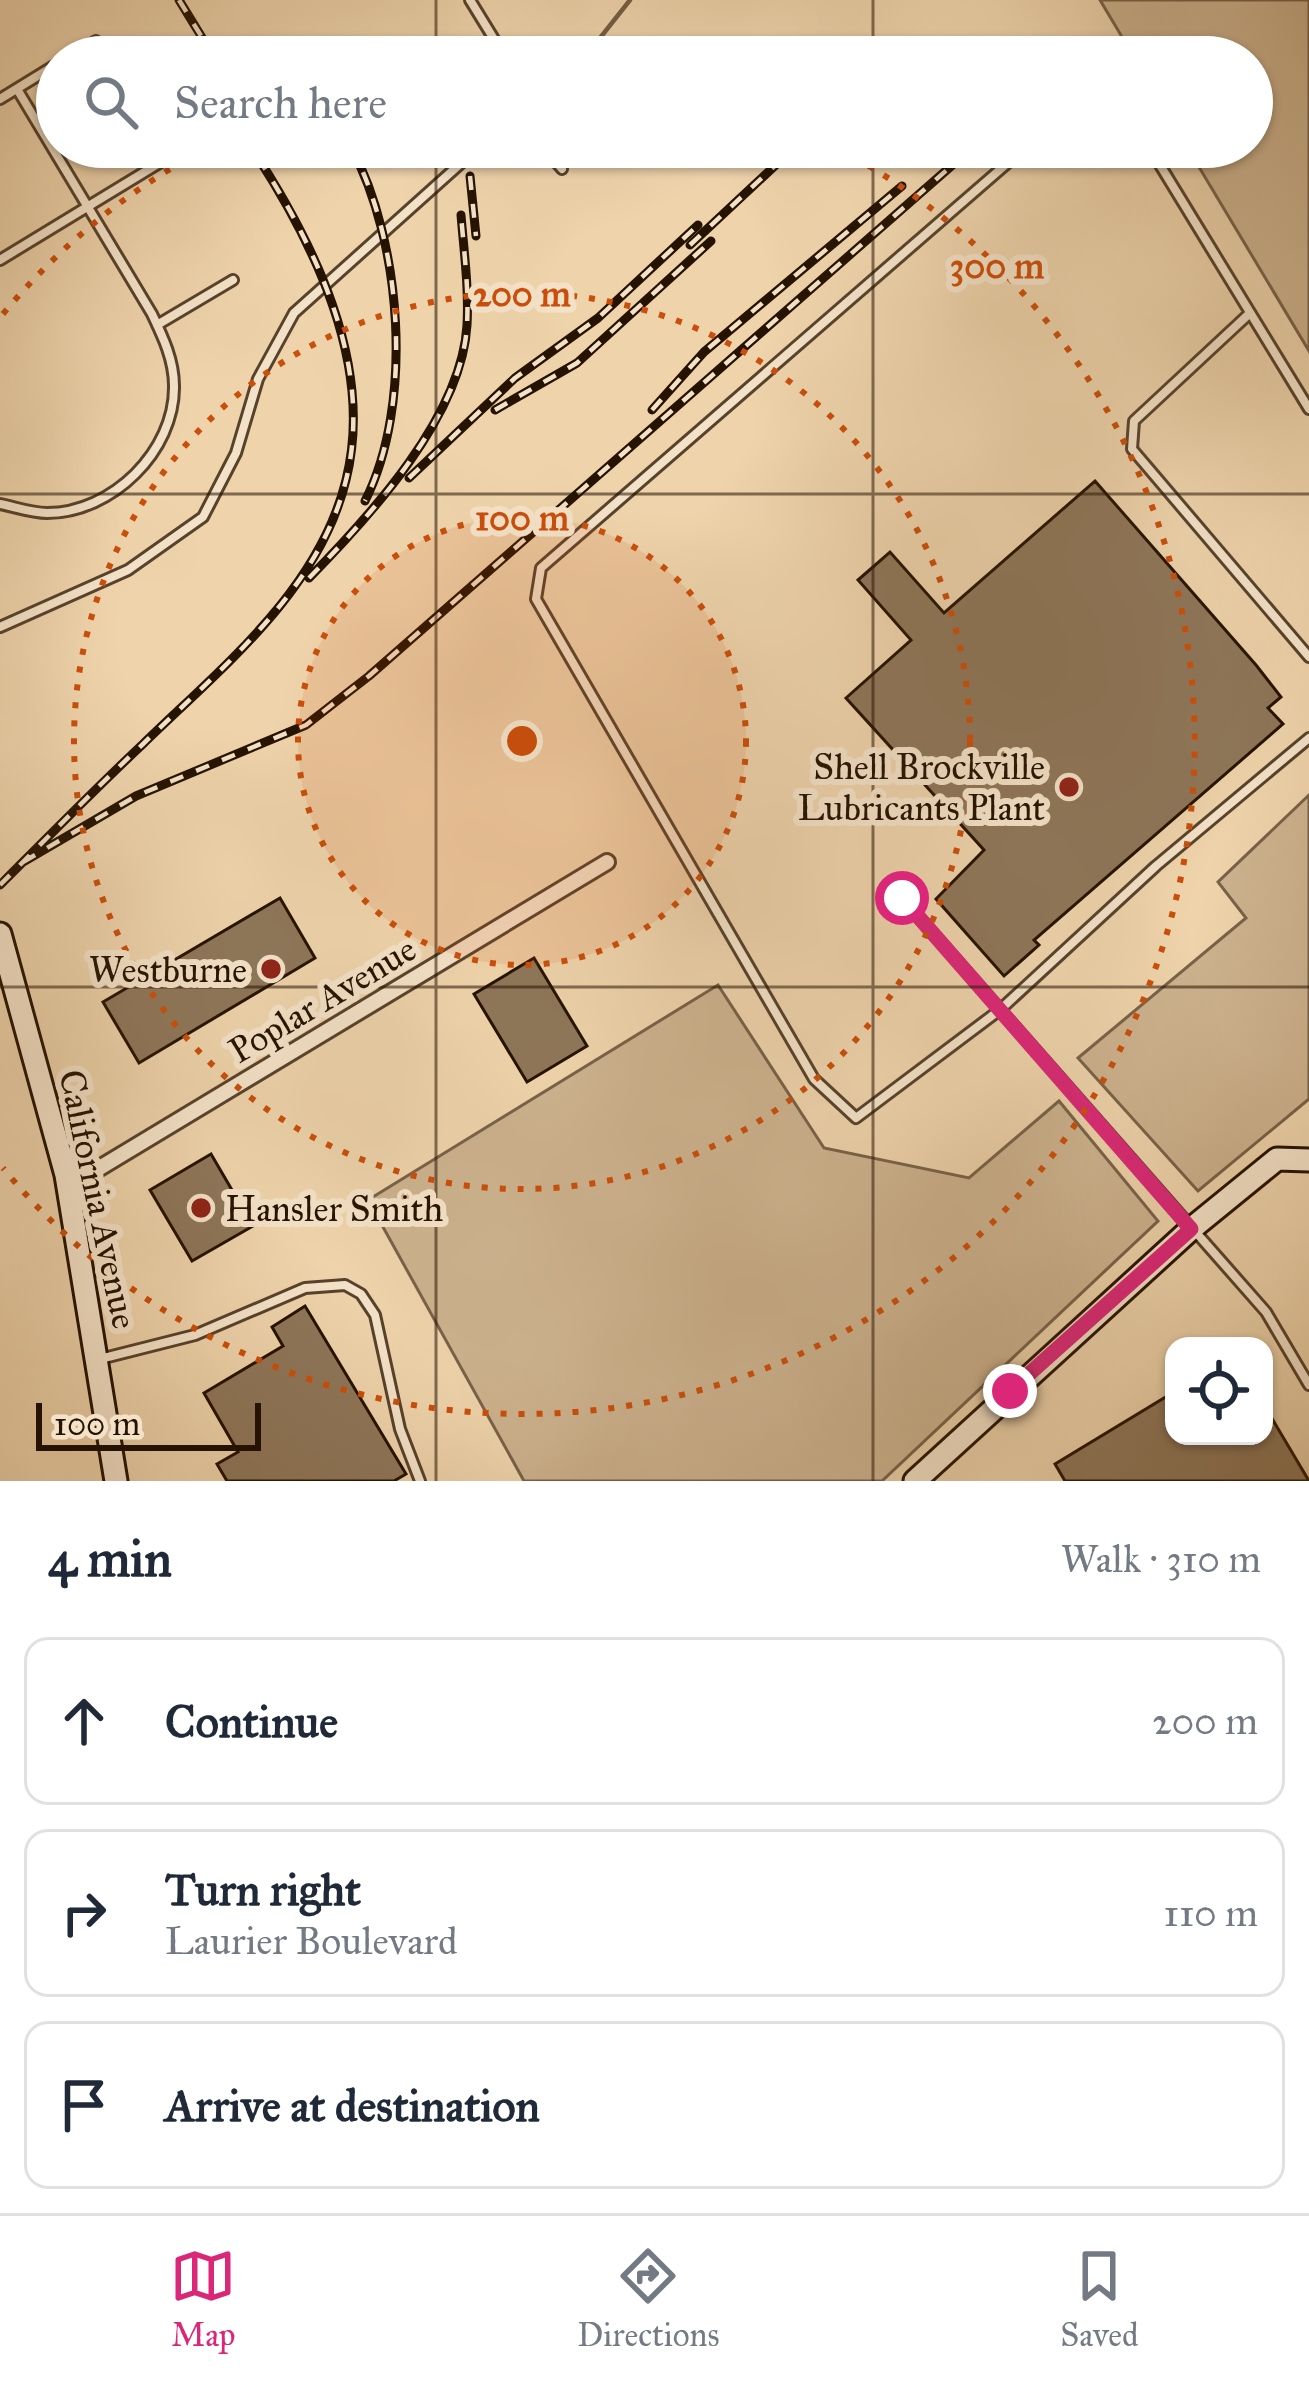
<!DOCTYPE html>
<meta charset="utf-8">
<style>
body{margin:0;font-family:"IM FELL Great Primer",serif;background:#f2f2f3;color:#1f2937}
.controls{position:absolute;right:36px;bottom:36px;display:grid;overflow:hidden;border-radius:24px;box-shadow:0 3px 9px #0004}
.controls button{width:108px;height:108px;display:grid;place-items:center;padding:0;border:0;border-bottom:3px solid #e0e1e3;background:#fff;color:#1f2937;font:60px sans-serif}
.scale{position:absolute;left:36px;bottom:30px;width:225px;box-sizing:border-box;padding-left:12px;border:6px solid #251201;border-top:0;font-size:33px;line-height:42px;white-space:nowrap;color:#251201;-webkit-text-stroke:9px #f4e2c8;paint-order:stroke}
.stop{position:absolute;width:36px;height:36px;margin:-27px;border:9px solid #db2777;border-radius:50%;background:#fff}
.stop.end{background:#db2777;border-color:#fff;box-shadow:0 3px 12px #0008}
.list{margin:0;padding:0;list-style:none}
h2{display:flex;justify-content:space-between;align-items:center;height:156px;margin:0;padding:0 48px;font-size:51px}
h2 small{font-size:39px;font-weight:400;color:#747a83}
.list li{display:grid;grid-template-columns:78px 1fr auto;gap:36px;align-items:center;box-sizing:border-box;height:168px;margin:0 24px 24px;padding:0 24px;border:3px solid #e0e1e3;border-radius:24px}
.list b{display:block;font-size:45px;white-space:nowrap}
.list p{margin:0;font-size:39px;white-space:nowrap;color:#747a83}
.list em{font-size:39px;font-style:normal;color:#747a83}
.icon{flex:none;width:66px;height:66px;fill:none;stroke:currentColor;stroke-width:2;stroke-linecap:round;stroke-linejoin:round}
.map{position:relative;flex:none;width:1309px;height:1481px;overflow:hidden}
.search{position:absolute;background:#fff;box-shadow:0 3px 9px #0004;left:36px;right:36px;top:36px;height:132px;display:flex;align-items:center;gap:30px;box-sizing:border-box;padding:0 42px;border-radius:66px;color:#747a83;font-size:45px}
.sheet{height:732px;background:#fff}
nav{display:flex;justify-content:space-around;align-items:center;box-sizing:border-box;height:168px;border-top:3px solid #e0e1e3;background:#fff;font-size:33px;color:#747a83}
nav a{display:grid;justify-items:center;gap:6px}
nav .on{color:#db2777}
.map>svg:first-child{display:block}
.green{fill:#ccb28e;stroke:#786248;stroke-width:3}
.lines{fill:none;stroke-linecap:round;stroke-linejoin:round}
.stream{stroke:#755e44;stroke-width:4.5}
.building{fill:#8e7659;stroke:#251201;stroke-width:3}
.lane-casing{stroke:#57422c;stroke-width:14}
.street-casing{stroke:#57422c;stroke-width:20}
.secondary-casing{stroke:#251201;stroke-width:27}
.lane{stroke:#f4e2c8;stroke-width:8}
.street{stroke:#f4e2c8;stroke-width:14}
.secondary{stroke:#f4e2c8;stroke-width:21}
.rail-casing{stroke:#251201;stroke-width:9}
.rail{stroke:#f4e2c8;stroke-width:4.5;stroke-dasharray:14;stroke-linecap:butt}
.route{stroke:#db2777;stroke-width:15}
.grid{fill:none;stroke:#251201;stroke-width:3;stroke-opacity:0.55}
.ring{fill:none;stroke:#cb4e0a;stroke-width:6;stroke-dasharray:6 12}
.poi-dot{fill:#8f2418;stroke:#f4e2c8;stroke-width:4.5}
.labels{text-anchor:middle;stroke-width:12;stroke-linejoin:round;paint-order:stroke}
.poi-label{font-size:36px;fill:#251201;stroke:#f4e2c8;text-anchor:end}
.street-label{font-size:36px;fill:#251201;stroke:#f4e2c8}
.centre{fill:#cb4e0a;stroke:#f4e2c8;stroke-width:6}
.ring-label{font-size:36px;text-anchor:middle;font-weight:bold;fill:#cb4e0a;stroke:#f4e2c8;stroke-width:12;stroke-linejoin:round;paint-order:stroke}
</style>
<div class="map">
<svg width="1309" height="1481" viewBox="0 0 1309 1481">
<rect width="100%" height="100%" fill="#eed3ab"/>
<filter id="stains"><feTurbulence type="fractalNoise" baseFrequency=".00167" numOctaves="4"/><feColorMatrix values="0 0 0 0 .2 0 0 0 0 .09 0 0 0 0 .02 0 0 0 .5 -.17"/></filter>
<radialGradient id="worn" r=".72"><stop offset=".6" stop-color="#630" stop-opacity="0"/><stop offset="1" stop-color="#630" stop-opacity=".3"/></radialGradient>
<path class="green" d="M1100,0H1309V351L1187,147H1252V57H1134Z
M1309,795V1099L1198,1191L1078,1058L1246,918L1218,882Z
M718,985L824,1148L969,1178L1059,1101L1158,1221L882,1481H524L368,1200Z"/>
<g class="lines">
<path class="stream" d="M585,57L630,0"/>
</g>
<path class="building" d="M1095,481L1256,665L1281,697L1268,708L1283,724L1034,940L1039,945L1004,976L936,899L984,850L846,698L911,640L858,580L890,552L944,613Z
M280,898L315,958L139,1063L103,1002Z
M534,958L587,1046L527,1082L474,994Z
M211,1154L253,1226L192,1261L150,1190Z
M305,1306L406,1474L394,1481H227L217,1464L238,1452L204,1393L283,1346L272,1327Z
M1174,1392V1436H1264V1405L1309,1481H1065L1055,1464Z"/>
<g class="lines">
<defs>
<path id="lane" d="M470,0L505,57
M69,57L96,41
M0,99L57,64
M543,147L562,169
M1026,147L541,568L536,599L814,1079L856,1118L1001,1009L1156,866L1309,738
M1149,147L1309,409
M0,260L161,162
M1250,313L1134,421L1132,449L1309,657
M157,325L233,280
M0,504C15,507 32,513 47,513C112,513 175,451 174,386C174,360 163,337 152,314L17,89
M0,627L128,570L203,517L236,453L258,379L294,313L479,147
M902,898L1266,1312L1309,1385
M100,1359L195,1335L305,1288L345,1285L361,1294L375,1315L400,1429L420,1481"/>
<path id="street" d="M68,1187L607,862"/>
<path id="secondary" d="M0,934L66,1175L116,1481
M915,1481L1191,1229L1277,1159L1309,1160"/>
</defs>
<use href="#lane" class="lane-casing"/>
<use href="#street" class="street-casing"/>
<use href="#secondary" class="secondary-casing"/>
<use href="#lane" class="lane"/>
<use href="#street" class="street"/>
<use href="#secondary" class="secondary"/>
<defs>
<path id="rail" d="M179,0L214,57
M292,51L296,57
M891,57L903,46
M351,147C402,242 414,404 365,501
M470,176L476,236
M690,245L795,147
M495,410L577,363L711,241
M652,410L704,352L902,186
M409,478L515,378L598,318L698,225
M309,578C370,516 462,416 467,325C469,288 464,252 461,215
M23,862L136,796L306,725L369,676L973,147
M0,885C47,838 94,790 143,744C221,668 319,591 346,480C375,364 313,241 251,147"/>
</defs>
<use href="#rail" class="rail-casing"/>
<use href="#rail" class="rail"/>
</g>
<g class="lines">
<path class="route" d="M902,898L1191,1229L1010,1391"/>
</g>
<path class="grid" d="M436,0V57M873,0V57M436,147V1481M873,147V1481M0,494H1309M0,987H1309"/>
<circle cx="522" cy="741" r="224" fill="#cb4e0a" fill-opacity=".12"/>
<g class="ring">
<circle cx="522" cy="741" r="224"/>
<circle cx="522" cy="741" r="448"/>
<path d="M3 314A672 672 0 0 1 207 148M837 148A672 672 0 1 1 3 1168"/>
</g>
<g class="poi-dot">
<circle cx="1069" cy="787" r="12"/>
<circle cx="271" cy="969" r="12"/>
<circle cx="201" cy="1208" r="12"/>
</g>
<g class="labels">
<g class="poi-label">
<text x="1045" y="779">Shell Brockville<tspan x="1045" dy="41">Lubricants Plant</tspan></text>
<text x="247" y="982">Westburne</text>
<text x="225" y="1221" text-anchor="start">Hansler Smith</text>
</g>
<g class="street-label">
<text transform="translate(322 999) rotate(-31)" y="13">Poplar Avenue</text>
<text transform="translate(99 1199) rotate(78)" y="13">California Avenue</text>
</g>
</g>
<circle cx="522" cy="741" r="18" class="centre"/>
<g class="ring-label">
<text x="997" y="278">300 m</text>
<text x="522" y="306">200 m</text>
<text x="522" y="530">100 m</text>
</g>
<rect width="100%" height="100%" filter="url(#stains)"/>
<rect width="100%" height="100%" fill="url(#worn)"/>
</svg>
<div class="controls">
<button><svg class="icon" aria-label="locate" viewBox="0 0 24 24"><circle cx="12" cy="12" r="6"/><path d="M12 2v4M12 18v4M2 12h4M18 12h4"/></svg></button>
</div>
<div class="scale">100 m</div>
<div class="stop" style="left:902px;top:898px"></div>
<div class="stop end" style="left:1010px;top:1391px"></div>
<div class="search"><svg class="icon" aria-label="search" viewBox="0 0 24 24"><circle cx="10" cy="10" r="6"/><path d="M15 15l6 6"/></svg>Search here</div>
</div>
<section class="sheet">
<h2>4 min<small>Walk · 310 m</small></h2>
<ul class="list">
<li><svg class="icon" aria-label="ahead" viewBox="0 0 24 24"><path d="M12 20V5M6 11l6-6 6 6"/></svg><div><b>Continue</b></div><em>200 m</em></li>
<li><svg class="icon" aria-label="right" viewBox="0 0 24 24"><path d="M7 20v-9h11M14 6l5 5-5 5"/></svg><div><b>Turn right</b><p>Laurier Boulevard</p></div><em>110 m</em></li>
<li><svg class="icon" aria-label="arrive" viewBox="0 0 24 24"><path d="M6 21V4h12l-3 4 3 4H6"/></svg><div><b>Arrive at destination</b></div></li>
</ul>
</section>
<nav>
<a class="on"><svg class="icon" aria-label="map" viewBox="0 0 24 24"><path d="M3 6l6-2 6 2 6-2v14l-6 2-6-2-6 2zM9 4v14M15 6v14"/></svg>Map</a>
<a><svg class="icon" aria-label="directions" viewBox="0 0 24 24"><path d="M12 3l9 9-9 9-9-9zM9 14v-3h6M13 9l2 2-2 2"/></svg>Directions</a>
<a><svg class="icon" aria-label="saved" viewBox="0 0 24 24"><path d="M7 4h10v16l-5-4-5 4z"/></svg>Saved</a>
</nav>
